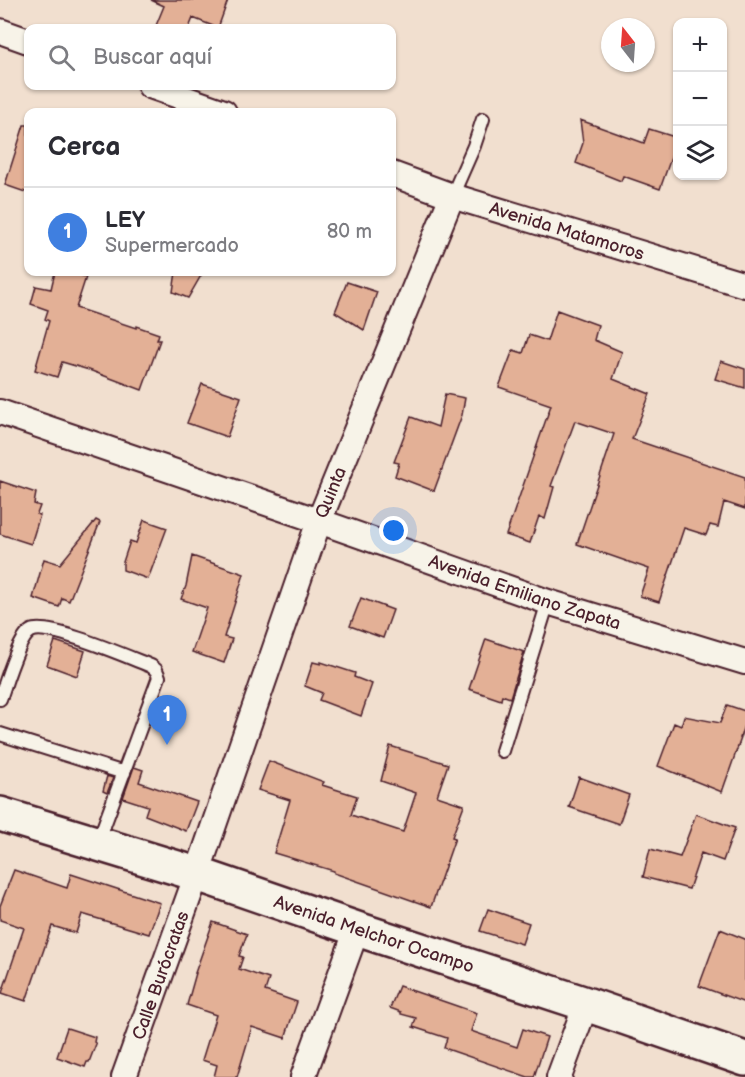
<!DOCTYPE html>
<html lang="es">
<meta charset="utf-8">
<style>
body{margin:0;font-family:"Balsamiq Sans",sans-serif;background:#f2f2f3;color:#2b2b33}
.controls{position:absolute;right:18px;top:18px;display:grid;overflow:hidden;border-radius:12px;box-shadow:0 2px 4px #0004}
.controls button{width:54px;height:54px;display:grid;place-items:center;padding:0;border:0;border-bottom:2px solid #e1e1e2;background:#fff;color:#2b2b33;font:30px sans-serif}
.compass{position:absolute;left:601px;top:18px;width:54px;height:54px;border-radius:50%;background:#fff;box-shadow:0 2px 4px #0004;rotate:343deg}
.you{position:absolute;left:394px;top:531px;width:21px;height:21px;margin:-15px;border:4px solid #fff;border-radius:50%;background:#1a73e8;box-shadow:0 0 0 9px #1a73e833}
.badge{display:grid;place-items:center;width:39px;height:39px;border-radius:50%;background:#4a1f2b;color:#fff;font-size:20px;font-weight:700}
.pin{position:absolute;translate:-50% -50px;filter:drop-shadow(0 2px 3px #0008)}
.pin::after{content:'';position:absolute;top:32px;width:21px;height:18px;background:inherit;clip-path:polygon(0 0,100% 0,50% 100%)}
.list{margin:0;padding:0;list-style:none}
h2{display:flex;justify-content:space-between;align-items:center;height:78px;margin:0;padding:0 24px;font-size:26px}
h2 small{font-size:20px;font-weight:400;color:#7c7c81}
.list li{display:grid;grid-template-columns:39px 1fr auto;gap:18px;align-items:center;box-sizing:border-box;height:90px;padding:0 24px;border-top:2px solid #e1e1e2}
.list b{display:block;font-size:22px;white-space:nowrap}
.list p{margin:0;font-size:20px;white-space:nowrap;color:#7c7c81}
.list em{font-size:20px;font-style:normal;color:#7c7c81}
.icon{flex:none;width:33px;height:33px;fill:none;stroke:currentColor;stroke-width:2;stroke-linecap:round;stroke-linejoin:round}
.map{position:relative;flex:none;width:745px;height:1077px;overflow:hidden}
.search{position:absolute;background:#fff;box-shadow:0 2px 4px #0004;left:24px;top:24px;width:372px;height:66px;display:flex;align-items:center;gap:15px;box-sizing:border-box;padding:0 21px;border-radius:12px;color:#7c7c81;font-size:22px}
.panel{position:absolute;background:#fff;box-shadow:0 2px 4px #0004;left:24px;top:108px;width:372px;height:168px;border-radius:12px}
.map>svg:first-child{display:block}
.building{fill:#e3b096;stroke:#4a1f2b;stroke-width:1.5}
.lines{fill:none;stroke-linecap:round;stroke-linejoin:round}
.lane-casing{stroke:#4a1f2b;stroke-width:16}
.street-casing{stroke:#4a1f2b;stroke-width:28}
.secondary-casing{stroke:#4a1f2b;stroke-width:38}
.lane{stroke:#f7f3e8;stroke-width:12}
.street{stroke:#f7f3e8;stroke-width:24}
.secondary{stroke:#f7f3e8;stroke-width:33}
.labels{text-anchor:middle;stroke-width:4.5;stroke-linejoin:round;paint-order:stroke}
.street-label{font-size:18px;fill:#4a1f2b;stroke:#f7f3e8}
</style>
<div class="map">
<svg width="745" height="1077" viewBox="0 0 745 1077">
<rect width="100%" height="100%" fill="#f1dfcf"/>
<filter id="ink" filterUnits="userSpaceOnUse"><feTurbulence type="fractalNoise" baseFrequency=".0167" numOctaves="2"/><feDisplacementMap in="SourceGraphic" scale="12" xChannelSelector="R" yChannelSelector="G"/><feConvolveMatrix kernelMatrix="1 2 1 2 8 2 1 2 1" color-interpolation-filters="sRGB"/></filter>
<g filter="url(#ink)">
<path class="building" d="M151,0H228L218,28L193,18L189,28H155L164,6Z
M580,120L644,143L649,129L678,138L660,189L623,176L621,181L576,163L583,143Z
M24,125H28V193L5,185Z
M55,272H71L86,277L76,308L136,328V326L159,334L157,340H160L142,390L89,370L62,362L57,377L35,370L49,321L45,319L48,310L31,304L36,286L51,289Z
M176,272H203L188,298L173,292Z
M347,282L377,292L364,330L335,312Z
M557,310L598,325L594,340L622,352L613,379L650,394L632,439L745,477V509L724,502L718,527L710,525L706,535L684,528L659,602L640,596L649,569L577,544L614,434L575,421L551,486L554,487L545,519L539,516L530,543L506,535L551,405L499,387L513,350L523,353L529,335L547,341Z
M721,361L745,369V388L715,379Z
M202,384L241,397L227,437L187,423Z
M445,394L465,398L462,415L434,491L395,476L399,463L394,462L411,417L438,427Z
M0,481L36,493L34,504L40,506L37,514L40,515L31,544L0,534Z
M96,520L100,522L69,601L62,598L59,607L33,598L44,559L60,564Z
M144,520L167,528L148,579L123,570V562L130,541L136,543Z
M192,556L244,574L224,637L232,639L224,663L192,652L207,608L181,599L186,586Z
M361,598L393,610L383,638L350,626Z
M486,639L524,652L510,698L502,695L501,700L469,689Z
M55,641L85,651L77,676L47,665Z
M313,662L321,664V662L355,673L354,677L372,684L361,716L319,700L322,693L305,686Z
M727,705L745,711V722L740,738H741L722,792L658,766L674,723L681,726L684,716L720,723Z
M390,746L448,764L437,796L464,805L452,837L455,838L431,907L334,873V871L274,853L290,800L258,790L269,761L324,782L322,785L357,796L351,815L403,832L416,793L381,781Z
M134,767L143,770L139,782L197,802L186,831L145,815L148,806L123,798Z
M107,776L113,778L107,793L103,791Z
M579,777L629,795L619,824L569,807Z
M696,814L735,828L723,861L701,853L689,889L643,877L650,849L680,857Z
M14,870L67,888L71,874L160,903L149,934L82,914L76,933L52,926L26,1001L2,993L24,928L0,920V906Z
M488,909L529,923L522,944L480,931Z
M213,922L247,934L239,956L243,957L239,969L269,979L265,991L297,1002L285,1038L252,1027L237,1077H214L217,1065L202,1060L216,1015L187,1005L196,973H195Z
M720,929L745,939V1003L699,986Z
M399,986L477,1013L471,1031L517,1047L523,1029L547,1037L534,1077H528L444,1048L447,1038L413,1027L416,1018L401,1014V1012L390,1008Z
M67,1028L95,1037L94,1042L96,1044L89,1062H87L85,1067L57,1057Z"/>
<g class="lines">
<defs>
<path id="lane" d="M452,196L474,146L483,119
M0,699C5,685 19,637 31,631C48,622 130,658 151,666L156,670L159,677L98,842
M0,734L124,773
M502,751L548,602"/>
<g id="street">
<path d="M0,31L28,41"/>
<path d="M150,86L224,112"/>
<path id="s1" d="M392,174L452,196L745,285"/>
<path id="s2" d="M0,412L319,521L548,602L745,662"/>
<path id="s3" d="M124,1077L197,874L319,521L452,196"/>
<path d="M303,1077L357,929"/>
<path d="M559,1077L586,1004"/>
</g>
<g id="secondary">
<path id="s4" d="M0,814L197,874L357,929L586,1004L745,1059"/>
</g>
</defs>
<use href="#lane" class="lane-casing"/>
<use href="#street" class="street-casing"/>
<use href="#secondary" class="secondary-casing"/>
<use href="#lane" class="lane"/>
<use href="#street" class="street"/>
<use href="#secondary" class="secondary"/>
</g>
</g>
<g class="labels">
<g class="street-label">
<text dy="6" stroke="none"><textPath href="#s1" startOffset="184">Avenida Matamoros</textPath></text>
<text dy="6" stroke="none"><textPath href="#s3" startOffset="620">Quinta</textPath></text>
<text dy="6" stroke="none"><textPath href="#s2" startOffset="555">Avenida Emiliano Zapata</textPath></text>
<text dy="6" stroke="none"><textPath href="#s4" startOffset="393">Avenida Melchor Ocampo</textPath></text>
<text dy="6" stroke="none"><textPath href="#s3" startOffset="108">Calle Burócratas</textPath></text>
</g>
</g>
</svg>
<div class="controls">
<button>+</button>
<button>−</button>
<button><svg class="icon" aria-label="layers" viewBox="0 0 24 24"><path d="M12 4l9 5-9 5-9-5zM3 14l9 5 9-5"/></svg></button>
</div>
<svg class="compass" viewBox="-18 -18 36 36"><path d="M0-13l5 13h-10z" fill="#e53935"/><path d="M0 13l5-13h-10z" fill="#7c7c81"/></svg>
<div class="you"></div>
<div class="pin badge" style="left:167px;top:745px;background:#3f7fe0">1</div>
<div class="search"><svg class="icon" aria-label="search" viewBox="0 0 24 24"><circle cx="10" cy="10" r="6"/><path d="M15 15l6 6"/></svg>Buscar aquí</div>
<section class="panel">
<h2>Cerca<small></small></h2>
<ul class="list">
<li><span class="badge" style="background:#3f7fe0">1</span><div><b>LEY</b><p>Supermercado</p></div><em>80 m</em></li>
</ul>
</section>
</div>
